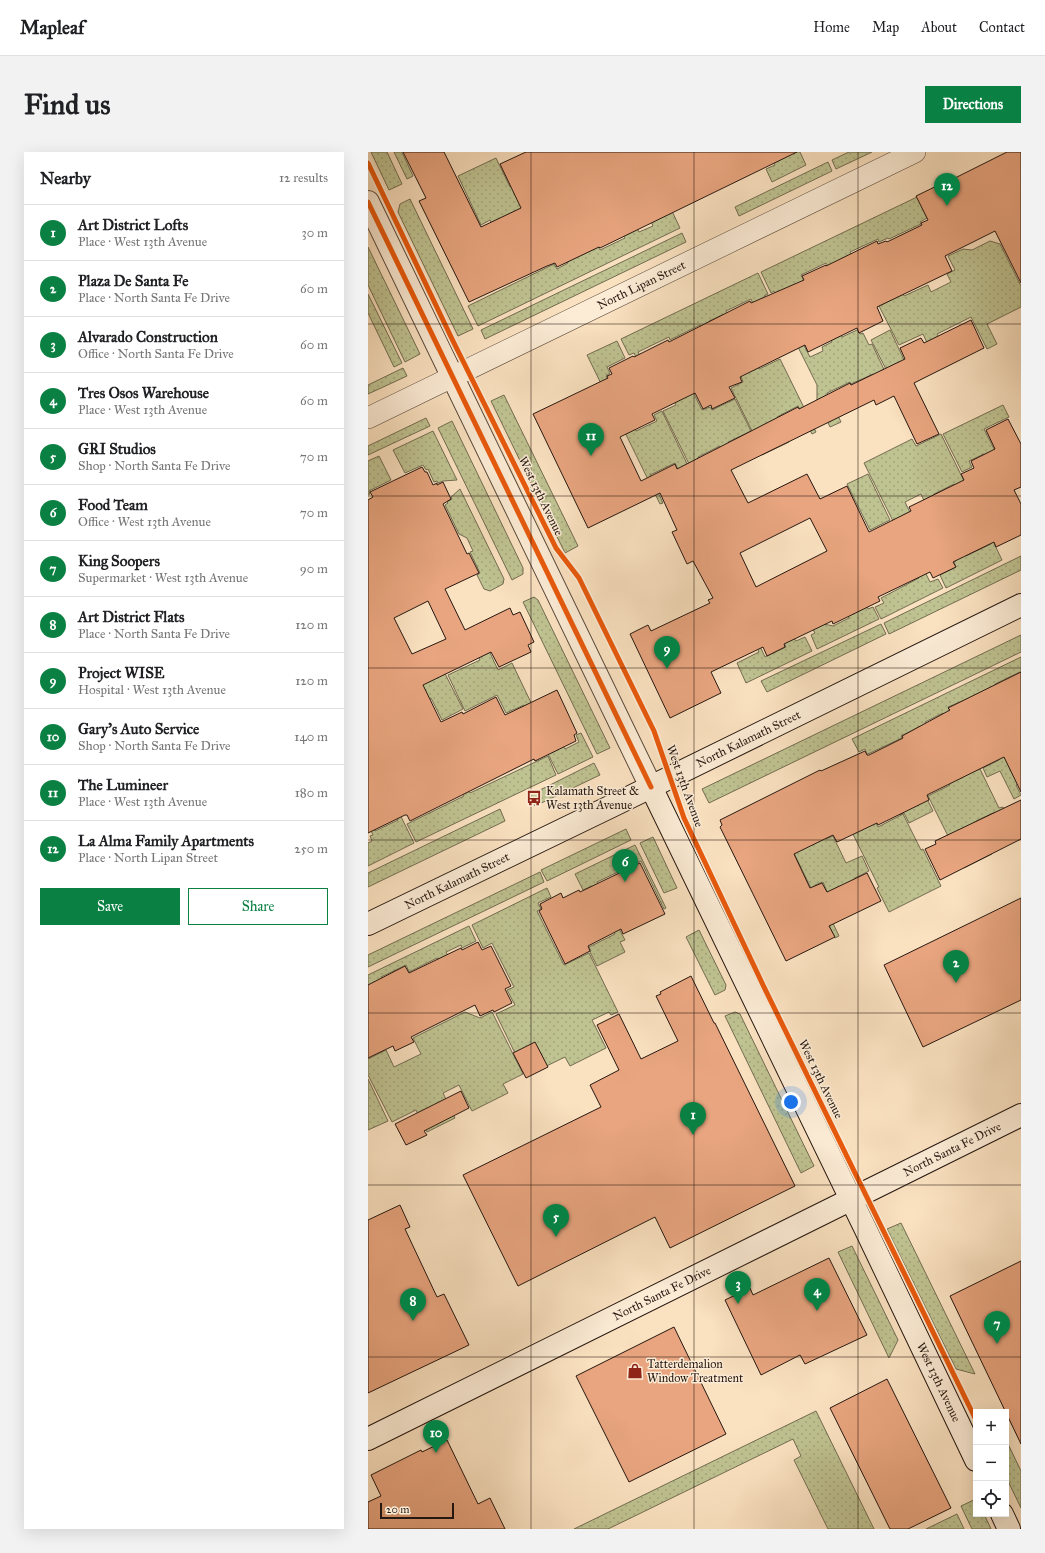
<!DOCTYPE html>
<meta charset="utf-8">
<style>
body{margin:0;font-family:"IM FELL Great Primer",serif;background:#f2f2f2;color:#202124}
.controls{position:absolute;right:12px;bottom:12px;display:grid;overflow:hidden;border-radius:0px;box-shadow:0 4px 16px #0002}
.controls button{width:36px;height:36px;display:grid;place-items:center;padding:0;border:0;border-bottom:1px solid #e0e0e0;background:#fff;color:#202124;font:20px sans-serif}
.scale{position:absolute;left:12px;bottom:10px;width:74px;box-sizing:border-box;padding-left:4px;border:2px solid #261710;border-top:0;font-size:11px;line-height:14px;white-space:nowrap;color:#261710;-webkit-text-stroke:3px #fcecd6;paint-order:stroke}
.you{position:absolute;left:423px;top:950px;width:14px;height:14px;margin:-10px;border:3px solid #fff;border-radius:50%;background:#1a73e8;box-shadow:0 0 0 6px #1a73e833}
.badge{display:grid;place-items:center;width:26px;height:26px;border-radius:50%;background:#0b8043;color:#fff;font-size:13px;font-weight:700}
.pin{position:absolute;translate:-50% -33px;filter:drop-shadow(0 1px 2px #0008)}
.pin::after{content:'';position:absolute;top:21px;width:14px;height:12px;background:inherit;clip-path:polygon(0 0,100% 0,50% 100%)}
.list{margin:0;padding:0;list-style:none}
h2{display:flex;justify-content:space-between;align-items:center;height:52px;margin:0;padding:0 16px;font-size:17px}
h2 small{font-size:13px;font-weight:400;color:#757577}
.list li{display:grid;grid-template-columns:26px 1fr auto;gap:12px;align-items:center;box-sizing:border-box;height:56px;padding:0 16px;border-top:1px solid #e0e0e0}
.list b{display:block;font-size:15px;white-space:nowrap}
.list p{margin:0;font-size:13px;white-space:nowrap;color:#757577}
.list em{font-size:13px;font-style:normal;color:#757577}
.actions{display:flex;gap:8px;padding:12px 16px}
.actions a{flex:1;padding:9px 0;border:1px solid #0b8043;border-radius:0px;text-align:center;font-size:14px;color:#0b8043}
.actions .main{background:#0b8043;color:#fff}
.icon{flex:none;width:22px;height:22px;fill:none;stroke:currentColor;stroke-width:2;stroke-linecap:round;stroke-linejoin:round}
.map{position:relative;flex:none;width:653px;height:1377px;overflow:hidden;border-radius:0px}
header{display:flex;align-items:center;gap:24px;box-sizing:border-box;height:56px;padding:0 20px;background:#fff;border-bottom:1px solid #e0e0e0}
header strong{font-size:19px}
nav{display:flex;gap:22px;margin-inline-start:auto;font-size:14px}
.intro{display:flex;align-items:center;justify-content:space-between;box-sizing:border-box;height:96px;padding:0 24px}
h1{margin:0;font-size:28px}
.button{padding:10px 18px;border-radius:0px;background:#0b8043;color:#fff;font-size:14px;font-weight:700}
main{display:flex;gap:24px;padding:0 24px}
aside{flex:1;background:#fff;border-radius:0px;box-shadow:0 4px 16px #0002}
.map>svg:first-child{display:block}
.grass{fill:url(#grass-dots);stroke:#726c50}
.building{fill:#e8a57f;stroke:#261710;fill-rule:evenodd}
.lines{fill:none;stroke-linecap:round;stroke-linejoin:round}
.minor-casing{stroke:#5b4a3c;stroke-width:22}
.tertiary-casing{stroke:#5b4a3c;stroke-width:24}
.secondary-casing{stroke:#261710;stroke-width:24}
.minor{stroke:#fcecd6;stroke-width:21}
.tertiary{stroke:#fcecd6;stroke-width:22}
.secondary{stroke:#fcecd6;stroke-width:22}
.cycleway-casing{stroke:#fcecd6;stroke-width:8}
.cycleway{stroke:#e8590c;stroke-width:5}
.grid{fill:none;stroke:#261710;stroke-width:1;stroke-opacity:0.55}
.labels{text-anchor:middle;stroke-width:3;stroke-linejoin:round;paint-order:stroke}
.street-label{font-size:12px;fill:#261710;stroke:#fcecd6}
.poi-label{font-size:12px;fill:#261710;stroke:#fcecd6;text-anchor:start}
</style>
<header>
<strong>Mapleaf</strong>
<nav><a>Home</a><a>Map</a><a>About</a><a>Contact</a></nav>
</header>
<div class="intro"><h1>Find us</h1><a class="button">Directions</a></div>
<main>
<aside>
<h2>Nearby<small>12 results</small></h2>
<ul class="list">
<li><span class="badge">1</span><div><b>Art District Lofts</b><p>Place · West 13th Avenue</p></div><em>30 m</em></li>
<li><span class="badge">2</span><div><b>Plaza De Santa Fe</b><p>Place · North Santa Fe Drive</p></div><em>60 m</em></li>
<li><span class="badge">3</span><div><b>Alvarado Construction</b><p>Office · North Santa Fe Drive</p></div><em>60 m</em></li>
<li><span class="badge">4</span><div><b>Tres Osos Warehouse</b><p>Place · West 13th Avenue</p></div><em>60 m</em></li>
<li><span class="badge">5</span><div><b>GRI Studios</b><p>Shop · North Santa Fe Drive</p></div><em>70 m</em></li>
<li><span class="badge">6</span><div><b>Food Team</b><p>Office · West 13th Avenue</p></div><em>70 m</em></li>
<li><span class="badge">7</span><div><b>King Soopers</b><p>Supermarket · West 13th Avenue</p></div><em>90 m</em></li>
<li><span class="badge">8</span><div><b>Art District Flats</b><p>Place · North Santa Fe Drive</p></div><em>120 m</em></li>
<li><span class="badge">9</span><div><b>Project WISE</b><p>Hospital · West 13th Avenue</p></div><em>120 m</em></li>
<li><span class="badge">10</span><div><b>Gary's Auto Service</b><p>Shop · North Santa Fe Drive</p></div><em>140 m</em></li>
<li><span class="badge">11</span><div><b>The Lumineer</b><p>Place · West 13th Avenue</p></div><em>180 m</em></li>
<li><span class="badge">12</span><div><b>La Alma Family Apartments</b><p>Place · North Lipan Street</p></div><em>250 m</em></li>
</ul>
<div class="actions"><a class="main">Save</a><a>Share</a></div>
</aside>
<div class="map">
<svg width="653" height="1377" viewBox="0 0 653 1377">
<defs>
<pattern id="grass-dots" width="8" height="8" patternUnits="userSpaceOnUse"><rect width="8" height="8" fill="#bfc291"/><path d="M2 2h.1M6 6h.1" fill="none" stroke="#a4a67c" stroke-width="1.8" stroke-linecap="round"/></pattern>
</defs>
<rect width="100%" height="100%" fill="#fae1c0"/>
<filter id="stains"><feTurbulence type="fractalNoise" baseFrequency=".005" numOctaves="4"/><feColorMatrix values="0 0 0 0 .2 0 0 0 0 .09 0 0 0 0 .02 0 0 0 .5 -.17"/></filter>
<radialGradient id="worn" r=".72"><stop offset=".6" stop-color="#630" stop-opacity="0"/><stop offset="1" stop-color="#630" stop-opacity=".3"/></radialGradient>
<path class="grass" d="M3,0H19L34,32L21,38Z
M26,0H34L45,24L39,27Z
M400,0H432L438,13L404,30L398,17L407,13Z
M481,0H504L468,17L464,8Z
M128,6L142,35L163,24L171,75L126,76L122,68L113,73L90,24Z
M460,10L464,19L371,64L367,55Z
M549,45L559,66L552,70L553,72L521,87L520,86L511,90L510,87L482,100L484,105L461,116L458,111L433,123L436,129L407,142L406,139L403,141L393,120Z
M42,47L105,177L90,184L30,60L32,52Z
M303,57L312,76L110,174L100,154L186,112L189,117L200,111L198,107L229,92L232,98L257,86L254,81L268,74L271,80L285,74L283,69Z
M314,81L318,90L117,187L113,178Z
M622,89L632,92L653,134V155L619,172L629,192L619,197L603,165L569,182L573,189L561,195L555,182L531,193L511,154L535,142L536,144L560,133L563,140L583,130L579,122L587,118L580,104L595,97L604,98Z
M0,95L52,202L37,210L0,133Z
M390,121L400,142L396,144L398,149L386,154L383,147L358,159L361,166L354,163L341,169L343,174L335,178L332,173L302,188L301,185L270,200L297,255L293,257L266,201L261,203L253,187Z
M0,142L34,211L26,215L0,161Z
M457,175L470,176L474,185L489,178L492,182L495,181L501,193L504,192L520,226L516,244L505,222L483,232L482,230L459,241L473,270L462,275L449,248V233L427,189L432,186L442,205L455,199L454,195L464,190Z
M522,178L539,214L521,223L503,188Z
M249,189L257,206L239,215L242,221L238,224L262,274L265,273L268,279L289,269L286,263L294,259L330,335L321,339L307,311L282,323L295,351L292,352L219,203Z
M382,198L391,217L412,207L448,280L444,282L430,254L409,265L421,290L394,303L383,282L385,281L363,236L375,230L373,224Z
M35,216L39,224L0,242V233Z
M324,238L334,258L342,255L344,258L367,247L383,279L360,290L371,313L364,316L352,294L330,305L331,307L321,312L295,259L308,253L305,247Z
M136,243L210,394L197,401L123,249Z
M635,253L641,265L616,277L629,303L619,308L616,302L601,309L604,315L594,320L575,282Z
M58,266L62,274L0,303V294Z
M84,269L155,416V422L144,428L70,276Z
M65,279L89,328L75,329L70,331L69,329L66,330L60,317L58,318L55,313L37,321L25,298Z
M573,282L597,331L589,335L586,332L566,342L568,346L563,364L553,342L537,350L547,371L536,377L562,430L570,427L575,436L513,467L507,455L516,451L513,446L551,426L523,370L525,369L496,311L544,287L548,294Z
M11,304L23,328L1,339L2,342L0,343V309Z
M500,322L522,368L502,378L479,332Z
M92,337L136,427L135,432L122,439L116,437L109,423L112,421L102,400L105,399L99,386L91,382L77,353L80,351L79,350L84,347L83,345Z
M565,364L595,399L598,404L623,392L620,387L623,385L634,408L578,436L572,423L588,415L586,410L588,409Z
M653,404V418L521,482L516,471Z
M166,445L170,448L242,596L229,602L155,450Z
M471,446L498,452L500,457L505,455L511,467L449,497L443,483L447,481L444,476L447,470L465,474L481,466Z
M513,472L518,482L399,540L393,529Z
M653,483V500L341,651L334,637Z
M437,485L444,499L378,531L369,511L391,500L387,491L390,490L397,505L418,495L416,491L426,486L428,489Z
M117,490L130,518L144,511L168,561L161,564L156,553L138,561L129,543L97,559L80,523L112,508L106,495Z
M653,505V522L652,520L627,532L628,535L580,555L583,563L577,566L575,561L557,570L559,575H551L533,584L534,586L502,601L499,602L497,597L491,600L484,587Z
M69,506L95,557L74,568L63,546L51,552L23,543Z
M213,581L225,605L190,622L178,598L193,590L197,597L211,590L208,583Z
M650,581L653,631L648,633L653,643L646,647L632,619L619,625L615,616L631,608L620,584Z
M503,603L555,639L565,659L541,671L536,661L532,663Z
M180,604L188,623L48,690L39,672L96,644L84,620L90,617L102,641Z
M226,611L232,623L167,654L162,643Z
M612,617L631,656L635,655L646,676L637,680L627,660L608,669L624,702L596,716L560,644L582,633L577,622Z
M10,618L46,691L0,714V691L4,689L2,684L5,683L0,673V665L7,679L30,668L6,620Z
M132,657L137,669L0,735V721Z
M501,657L510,675L535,662L553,698L555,697L573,734L521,760L509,736L511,735L478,668Z
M258,677L263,688L179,729L173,718Z
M455,682L458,687L465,684L478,711L494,704L501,719L487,726L493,739L460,742L455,730L447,733L471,784L467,786L424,697Z
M285,685L309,736L296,741L272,691Z
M267,693L298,756L296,757L273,709L229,730L243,761L238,763L224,734L215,738L207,722Z
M172,720L176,730L0,815V803Z
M179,736L183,745L170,751L173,757L169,759L196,813L221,801L250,860L243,863L241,860L224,868L238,896L202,914L197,905L158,924L128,862L147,853L139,838L146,835L124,791L115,796L104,773Z
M246,767L257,788L252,790L257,800L229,814L222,800L223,799L221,795L247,782L241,770Z
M101,774L108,789L94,796L93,793L78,800L80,804L71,809L69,806L41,820L38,813L13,825L15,829L0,836V823Z
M331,778L358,833L357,838L347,843L318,785Z
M97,860L112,866L124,860L155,922L135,932L140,941L104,959L91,933L75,941L87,966L59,980L48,958L24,970L0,923V907L18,898L26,915L53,902L45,886Z
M367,860L372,862L446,1014L433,1021L357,864Z
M0,927L20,969L0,978Z
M533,1071L607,1222L588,1217L519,1077Z
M484,1094L530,1188L521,1206L470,1100Z
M448,1259L506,1377H460L426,1308L433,1304L425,1287L240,1377H206Z
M638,1288L653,1319V1356L638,1325Z
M608,1347V1362H616L623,1377H604L593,1354Z
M589,1362L596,1377H558Z"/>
<path class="building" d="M35,0H76L113,75L153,56L132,12L158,0H429L232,96L231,95L189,115L187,111L179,114L101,150L51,49L58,46Z
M639,0H653V131L627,79L577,104L584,119L509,155L515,169L491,181L489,176L440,200L437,193L372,225L374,230L361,235L367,246L344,257L343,253L335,257L327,241L284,262L287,268L252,285L273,329L307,312L309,317L430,255L431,257L482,231L483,233L537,207L532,196L553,186L556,191L603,168L616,196L546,231L571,282L549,292L526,244L508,253L506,248L363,318L380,351L439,322L452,347L479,334L501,380L543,359L541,355L596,328L593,322L606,316L603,309L627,297L618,278L640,267L653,292V335L646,338L653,352V383L628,395L626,390L587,409L585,410L588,415L565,426L562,420L510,445L512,449L465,472L464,469L416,492L417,495L399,504L395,495L343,520L353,541L302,566L262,482L280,473L283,479L342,451L340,448L345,446L325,409L319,412L304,380L309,378L292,341L220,376L165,262L240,226L239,224L244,222L241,216L265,204L266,205L300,188L301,190L382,149L383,151L436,128L434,124L458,113V114L509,89L510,92L518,89L519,90L554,73L553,71L560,68L548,44L579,29V30ZM442,366L459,399L388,435L372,401Z
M54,315L57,320H59L65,333L69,331V333L75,330L83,347L75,352L99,402L101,401L111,421L77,437L97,478L142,456L145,463L152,460L166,490L160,493L163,500L131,515L123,500L55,533L73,570L94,560L95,562L128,545L137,563L189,538L209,581L206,583L208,589L167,609L166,607L42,669L39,663H37L0,681V348L5,345L2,340ZM60,449L78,487L44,502L26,466Z
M653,520V640L636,605L559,643L561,648L510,673L509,671L469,690L465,683L426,702L442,736L454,731L459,740L499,721L513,749L461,774L467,785L418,809L352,675L354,673L352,668L452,618L453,619L497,599L499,603H501L535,586L534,584L582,558L580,556Z
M653,648V687L572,728L557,697L568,692L567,689Z
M272,711L297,762L255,782L253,777L220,794L222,799L197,812L171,759L174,757L172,752L193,741L195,746L211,738L212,740Z
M653,746V848L555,895L516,813Z
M110,790L114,798L123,794L143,834L137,837L144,851L126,860L125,858L112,864L107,853L43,885L46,890L27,899L25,894L0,906V833L37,814L41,821L93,796L94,798Z
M323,824L346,871H347L427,1034L302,1096L287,1065L150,1134L95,1023L233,955L222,933L251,918L229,873L251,862L273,907L310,889L288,844L293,842L292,840Z
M167,890L180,915L158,926L145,901Z
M93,939L101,956L56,979L59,983L38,993L27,972Z
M32,1053L42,1075L37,1077L69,1145L76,1142L101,1193L0,1241V1068Z
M461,1106L499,1183L437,1212L432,1203L393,1223L357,1148L382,1136L385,1143Z
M653,1109V1292L582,1144Z
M306,1175L358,1282L261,1330L208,1224Z
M519,1227L583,1356L540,1377H522L462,1256Z
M79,1288L110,1352L122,1346L137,1377H0V1350L13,1344L3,1323L53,1298L54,1300Z"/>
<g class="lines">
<defs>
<g id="minor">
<path id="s1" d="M0,266L547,0"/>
</g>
<path id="tertiary" d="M0,50L283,635"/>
<g id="secondary">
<path id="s2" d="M283,635L497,1076L608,1308"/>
<path id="s3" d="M0,772L250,651L653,453"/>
<path id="s4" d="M0,1287L653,963"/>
<path d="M634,1362L641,1377"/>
</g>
</defs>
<use href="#minor" class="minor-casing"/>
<use href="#tertiary" class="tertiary-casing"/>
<use href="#secondary" class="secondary-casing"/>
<use href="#minor" class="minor"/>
<use href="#tertiary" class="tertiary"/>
<use href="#secondary" class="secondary"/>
<defs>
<path id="cycleway" d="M0,11L85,189L188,396L211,426L286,579L316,666L395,833L608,1268
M0,50L283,635"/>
</defs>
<use href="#cycleway" class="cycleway-casing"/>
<use href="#cycleway" class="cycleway"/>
</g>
<path class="grid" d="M163,0V1377M326,0V1377M490,0V1377M0,172H653M0,344H653M0,516H653M0,688H653M0,861H653M0,1033H653M0,1205H653"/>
<defs>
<symbol id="bus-bare" viewBox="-9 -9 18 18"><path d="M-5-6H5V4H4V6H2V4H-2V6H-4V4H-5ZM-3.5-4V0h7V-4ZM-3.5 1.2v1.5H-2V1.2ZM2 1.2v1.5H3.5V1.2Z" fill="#8f2418" stroke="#fcecd6" stroke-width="2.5" paint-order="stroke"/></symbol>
<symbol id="shop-bare" viewBox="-9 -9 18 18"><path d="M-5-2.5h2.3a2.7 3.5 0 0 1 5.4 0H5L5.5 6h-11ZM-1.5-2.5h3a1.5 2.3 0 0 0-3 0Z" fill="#8f2418" stroke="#fcecd6" stroke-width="2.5" paint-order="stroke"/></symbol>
</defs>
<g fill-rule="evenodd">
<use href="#bus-bare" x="155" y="635" width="22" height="22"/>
<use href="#shop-bare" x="256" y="1208" width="22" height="22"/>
</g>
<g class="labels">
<g class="street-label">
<text dy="4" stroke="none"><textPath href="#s1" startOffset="304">North Lipan Street</textPath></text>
<text transform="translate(173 344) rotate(64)" y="4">West 13th Avenue</text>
<text dy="4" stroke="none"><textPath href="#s3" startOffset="423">North Kalamath Street</textPath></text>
<text transform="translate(317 634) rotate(70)" y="4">West 13th Avenue</text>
<text dy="4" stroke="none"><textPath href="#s3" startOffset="99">North Kalamath Street</textPath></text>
<text transform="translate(453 927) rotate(64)" y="4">West 13th Avenue</text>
<text dy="4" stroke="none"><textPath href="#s4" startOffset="652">North Santa Fe Drive</textPath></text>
<text dy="4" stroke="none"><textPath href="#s4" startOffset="328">North Santa Fe Drive</textPath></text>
<text dy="4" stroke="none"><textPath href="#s2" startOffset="661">West 13th Avenue</textPath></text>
</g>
<g class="poi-label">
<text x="178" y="643">Kalamath Street &amp;<tspan x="178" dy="14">West 13th Avenue</tspan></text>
<text x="279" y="1216">Tatterdemalion<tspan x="279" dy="14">Window Treatment</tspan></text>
</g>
</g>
<rect width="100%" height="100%" filter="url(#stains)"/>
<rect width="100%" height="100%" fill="url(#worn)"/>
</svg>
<div class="controls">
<button>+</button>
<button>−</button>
<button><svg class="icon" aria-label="locate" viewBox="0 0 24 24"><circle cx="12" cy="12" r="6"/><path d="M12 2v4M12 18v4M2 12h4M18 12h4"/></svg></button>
</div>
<div class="scale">20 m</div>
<div class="you"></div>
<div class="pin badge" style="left:325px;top:983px">1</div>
<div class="pin badge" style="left:588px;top:831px">2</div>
<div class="pin badge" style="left:370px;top:1152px">3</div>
<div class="pin badge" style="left:449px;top:1159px">4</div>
<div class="pin badge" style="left:188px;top:1085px">5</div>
<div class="pin badge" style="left:257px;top:730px">6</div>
<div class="pin badge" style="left:629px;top:1192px">7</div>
<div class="pin badge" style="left:45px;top:1169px">8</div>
<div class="pin badge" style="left:299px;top:517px">9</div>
<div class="pin badge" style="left:68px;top:1301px">10</div>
<div class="pin badge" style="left:223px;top:304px">11</div>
<div class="pin badge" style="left:579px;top:54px">12</div>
</div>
</main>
